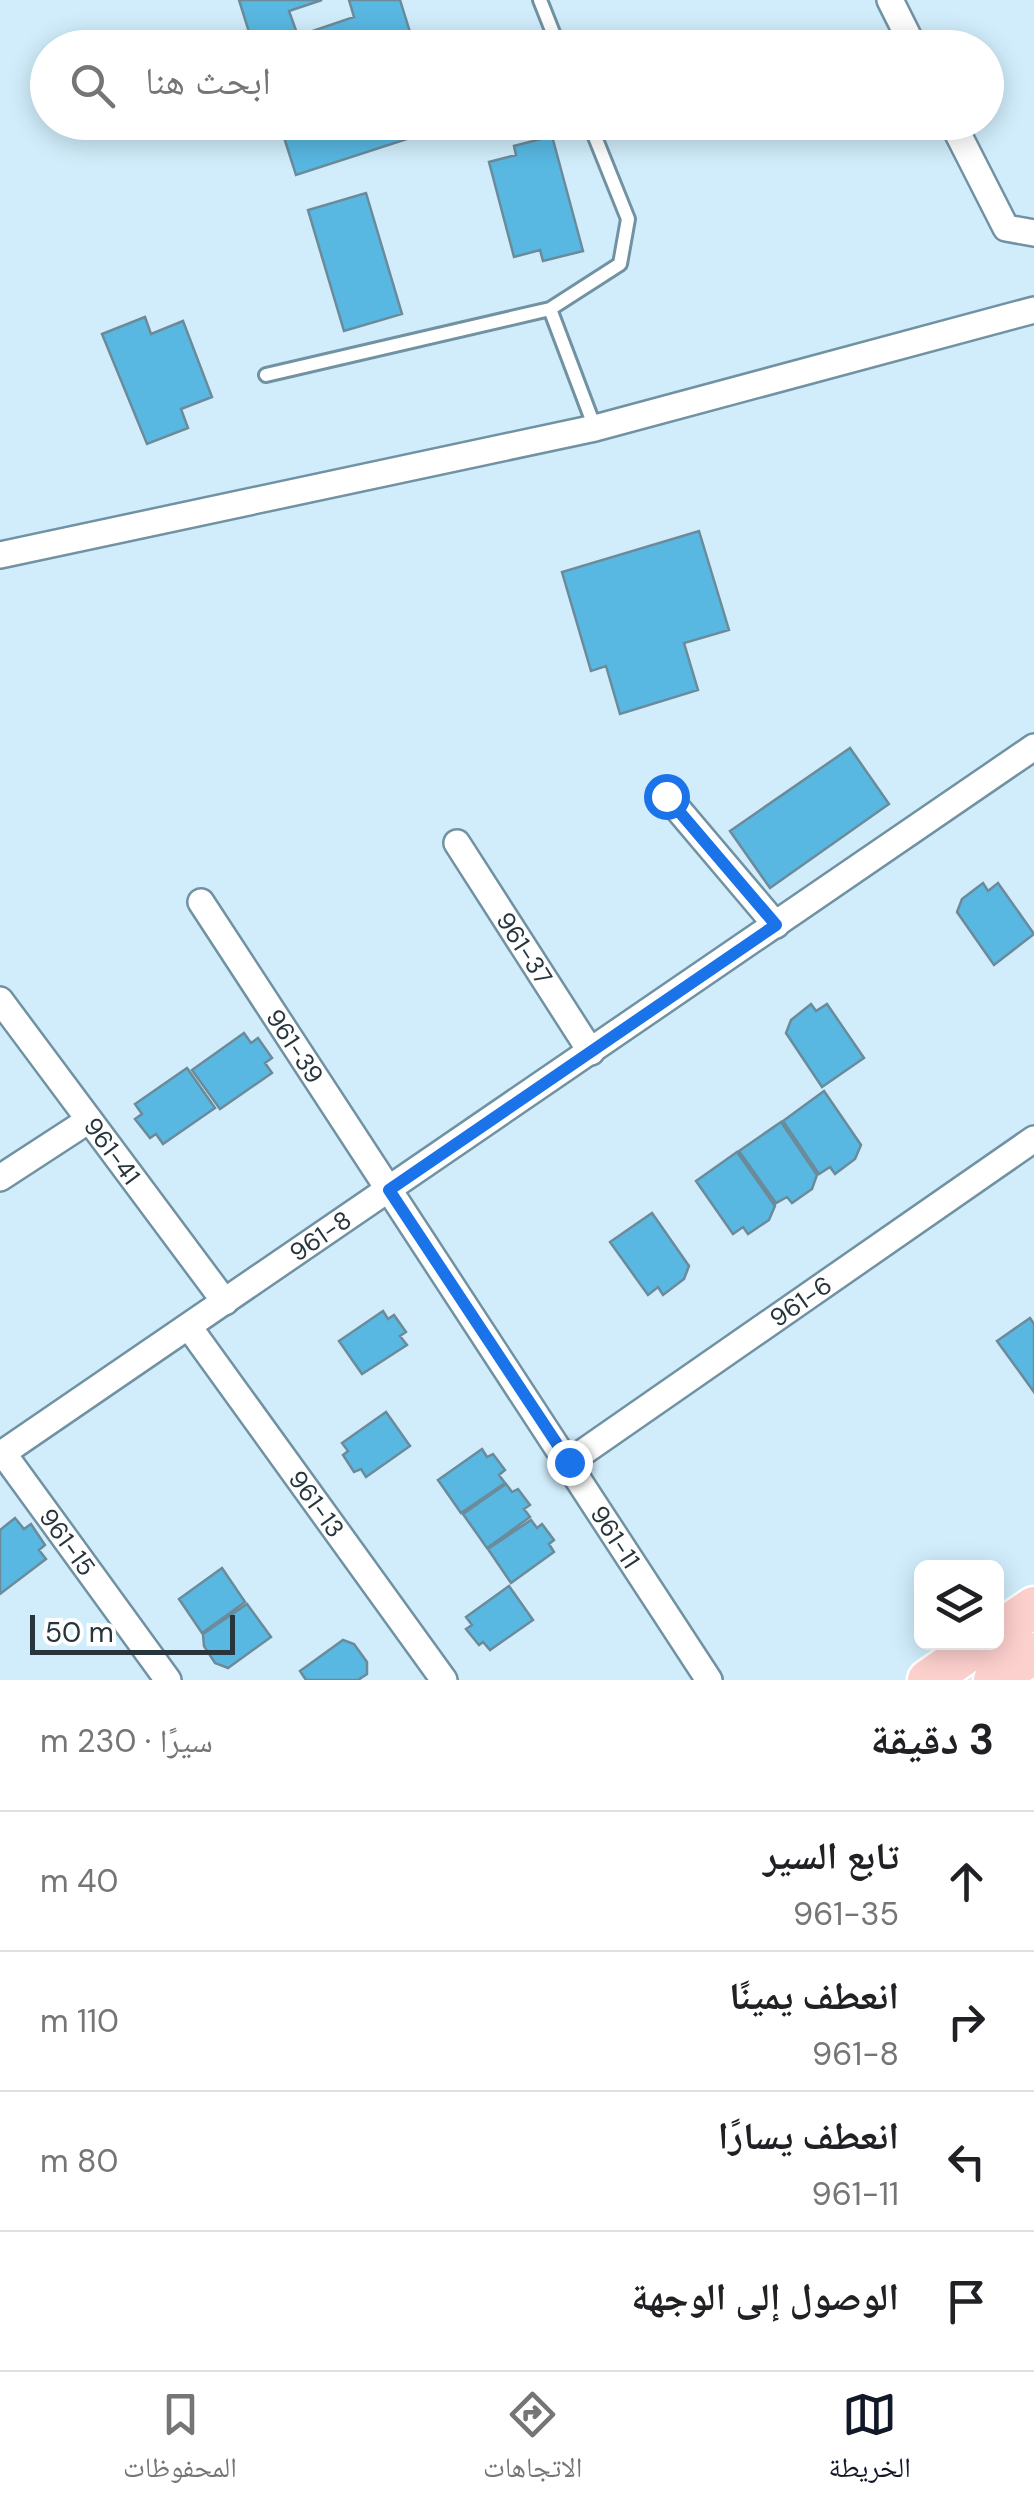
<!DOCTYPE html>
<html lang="ar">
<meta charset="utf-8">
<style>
body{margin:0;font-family:"DM Sans","Noto Naskh Arabic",sans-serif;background:#f2f2f2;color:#202124;direction:rtl}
.controls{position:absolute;right:30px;bottom:30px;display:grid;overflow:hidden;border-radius:15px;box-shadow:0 5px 25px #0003}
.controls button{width:90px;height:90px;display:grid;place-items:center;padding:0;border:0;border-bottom:2px solid #e0e0e0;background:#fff;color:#202124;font:50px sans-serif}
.scale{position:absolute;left:30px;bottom:25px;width:205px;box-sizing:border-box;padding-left:10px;border:5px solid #27353c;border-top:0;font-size:28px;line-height:35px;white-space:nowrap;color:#27353c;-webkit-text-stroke:8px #fff;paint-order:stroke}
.stop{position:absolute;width:30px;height:30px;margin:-22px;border:8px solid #1a73e8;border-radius:50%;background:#fff}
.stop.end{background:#1a73e8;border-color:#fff;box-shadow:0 2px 10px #0008}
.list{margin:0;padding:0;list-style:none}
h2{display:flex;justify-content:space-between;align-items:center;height:130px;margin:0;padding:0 40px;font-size:42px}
h2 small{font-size:32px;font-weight:400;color:#757577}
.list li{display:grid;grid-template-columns:65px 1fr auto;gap:30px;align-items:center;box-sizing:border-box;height:140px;padding:0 40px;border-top:2px solid #e0e0e0}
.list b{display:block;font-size:38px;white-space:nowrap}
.list p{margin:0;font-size:32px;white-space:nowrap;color:#757577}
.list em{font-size:32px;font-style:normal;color:#757577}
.icon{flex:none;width:55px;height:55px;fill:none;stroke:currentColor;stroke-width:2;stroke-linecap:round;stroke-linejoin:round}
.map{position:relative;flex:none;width:1034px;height:1680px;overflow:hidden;direction:ltr}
.search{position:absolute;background:#fff;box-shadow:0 5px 25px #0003;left:30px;right:30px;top:30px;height:110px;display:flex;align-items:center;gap:25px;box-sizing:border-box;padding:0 35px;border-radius:55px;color:#757577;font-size:38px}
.sheet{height:690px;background:#fff}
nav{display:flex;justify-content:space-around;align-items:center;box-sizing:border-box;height:140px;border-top:2px solid #e0e0e0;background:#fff;font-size:28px;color:#757577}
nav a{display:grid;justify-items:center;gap:5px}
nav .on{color:#111827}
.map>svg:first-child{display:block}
.building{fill:#58b8e2;stroke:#6b8b9b;stroke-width:2.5}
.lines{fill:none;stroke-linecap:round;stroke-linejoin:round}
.lane-casing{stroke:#7192a2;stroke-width:18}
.street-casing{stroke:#7192a2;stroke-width:30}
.primary-casing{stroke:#fff;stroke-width:45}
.lane{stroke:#fff;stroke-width:12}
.street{stroke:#fff;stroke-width:25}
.primary{stroke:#fcd0cd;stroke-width:40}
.route{stroke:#1a73e8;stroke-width:12}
.labels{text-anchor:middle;stroke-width:8;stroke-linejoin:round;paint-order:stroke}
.street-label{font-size:25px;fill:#27353c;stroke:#fff}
</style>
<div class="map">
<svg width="1034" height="1680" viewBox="0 0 1034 1680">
<rect width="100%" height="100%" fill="#d1edfb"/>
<path class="building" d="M239,0H322L289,11L298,36L354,17L349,0H400L415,48H254Z
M279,122H439L441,128L296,175Z
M552,136L583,251L543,261L540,250L514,257L489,162L516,155L514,146Z
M366,193L402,314L344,331L308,210Z
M145,317L151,334L183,321L212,397L181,409L188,428L147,444L102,334Z
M699,531L729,630L684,643L698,690L620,714L606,666L591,671L562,572Z
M850,748L889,804L770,888L730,831Z
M983,883L988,891L998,883L1034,934L994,965L957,912L962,899Z
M811,1004L816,1011L827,1004L864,1058L822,1087L786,1033L791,1020Z
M244,1033L251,1043L258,1038L272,1058L265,1063L272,1073L220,1109L192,1070Z
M187,1068L215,1108L163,1144L156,1134L150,1138L135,1119L142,1114L135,1104Z
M824,1091L861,1145L855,1159L835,1174L830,1167L819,1174L783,1121Z
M781,1122L817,1175L812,1189L792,1203L787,1197L776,1203L739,1151Z
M737,1152L775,1206L769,1220L748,1234L743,1227L733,1234L696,1181Z
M652,1213L689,1266L684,1279L663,1295L658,1287L648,1295L610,1242Z
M383,1311L388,1319L394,1315L406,1332L400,1336L407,1345L362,1374L339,1341Z
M1030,1318L1034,1324V1392L997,1341Z
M386,1412L410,1446L366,1477L361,1469L354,1472L343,1455L348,1451L342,1443Z
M482,1449L487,1457L493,1454L505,1470L499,1475L505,1483L461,1513L438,1480Z
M506,1484L512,1492L518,1489L530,1505L524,1509L530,1517L487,1548L463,1514Z
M15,1518L24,1529L31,1524L45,1545L39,1550L46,1559L0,1594V1530Z
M531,1520L537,1528L542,1524L554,1540L549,1544L554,1552L511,1583L488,1549Z
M222,1568L245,1602L202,1633L179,1599Z
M509,1586L533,1620L490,1650L483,1642L479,1645L466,1629L472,1625L466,1617Z
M247,1604L271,1637L228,1668L215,1663L204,1646L203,1634Z
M343,1640L354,1644L367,1662V1674L358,1680H306L300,1671Z"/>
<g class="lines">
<defs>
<path id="lane" d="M540,0L559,48
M550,309L595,428
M266,375L550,309L620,264L628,219L589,122"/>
<g id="street">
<path d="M890,0L914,48"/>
<path d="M952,122L1006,228L1034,233"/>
<path d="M0,555L595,428L1034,310"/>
<path d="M666,795L776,925"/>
<path id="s1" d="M457,843L591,1052"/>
<path id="s2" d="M201,902L709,1680"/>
<path id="s3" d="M0,1000L225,1302"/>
<path d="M0,1178L89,1120"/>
<path id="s4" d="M189,1327L444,1680"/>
<path id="s5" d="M3,1453L168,1680"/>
<path id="s6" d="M0,1455L1034,747"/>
<path id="s7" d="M569,1462L1034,1139"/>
</g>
<path id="primary" d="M996,1633L1034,1607
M928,1680L982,1642
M994,1680L1034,1653"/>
</defs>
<use href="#lane" class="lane-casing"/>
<use href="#street" class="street-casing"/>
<use href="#primary" class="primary-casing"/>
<use href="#lane" class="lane"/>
<use href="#street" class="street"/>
<use href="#primary" class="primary"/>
</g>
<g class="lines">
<path class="route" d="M569,1462L389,1190L776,925L666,796"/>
</g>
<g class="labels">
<g class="street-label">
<text dy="9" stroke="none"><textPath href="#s1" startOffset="125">961-37</textPath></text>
<text dy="9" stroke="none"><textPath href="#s2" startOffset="172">961-39</textPath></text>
<text dy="9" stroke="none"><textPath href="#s3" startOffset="188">961-41</textPath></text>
<text dy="9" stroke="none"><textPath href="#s6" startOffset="388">961-8</textPath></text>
<text dy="9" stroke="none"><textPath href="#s7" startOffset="282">961-6</textPath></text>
<text dy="9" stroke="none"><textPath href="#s4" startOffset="218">961-13</textPath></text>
<text dy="9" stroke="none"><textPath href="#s2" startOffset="758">961-11</textPath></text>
<text dy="9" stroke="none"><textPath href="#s5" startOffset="110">961-15</textPath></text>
</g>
</g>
</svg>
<div class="controls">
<button><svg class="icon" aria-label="layers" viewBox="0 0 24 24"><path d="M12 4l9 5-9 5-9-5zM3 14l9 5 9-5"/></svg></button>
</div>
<div class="scale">50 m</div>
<div class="stop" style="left:666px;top:796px"></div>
<div class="stop end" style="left:569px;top:1462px"></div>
<div class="search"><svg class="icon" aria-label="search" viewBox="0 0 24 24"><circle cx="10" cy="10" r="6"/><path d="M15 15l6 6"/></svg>ابحث هنا</div>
</div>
<section class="sheet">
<h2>3 دقيقة<small>سيرًا · 230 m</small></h2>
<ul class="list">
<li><svg class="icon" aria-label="ahead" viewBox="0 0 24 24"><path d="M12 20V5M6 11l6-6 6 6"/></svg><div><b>تابع السير</b><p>961-35</p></div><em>40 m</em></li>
<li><svg class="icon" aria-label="right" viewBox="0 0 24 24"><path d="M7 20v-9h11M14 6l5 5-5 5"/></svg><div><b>انعطف يمينًا</b><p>961-8</p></div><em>110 m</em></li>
<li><svg class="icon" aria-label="left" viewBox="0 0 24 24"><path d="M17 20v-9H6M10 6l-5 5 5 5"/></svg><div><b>انعطف يسارًا</b><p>961-11</p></div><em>80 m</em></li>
<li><svg class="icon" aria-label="arrive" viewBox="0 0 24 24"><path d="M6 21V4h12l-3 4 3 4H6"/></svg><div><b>الوصول إلى الوجهة</b></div></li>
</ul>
</section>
<nav>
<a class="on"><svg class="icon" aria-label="map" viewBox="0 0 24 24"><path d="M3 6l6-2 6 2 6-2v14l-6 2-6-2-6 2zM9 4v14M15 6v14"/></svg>الخريطة</a>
<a><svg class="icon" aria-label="directions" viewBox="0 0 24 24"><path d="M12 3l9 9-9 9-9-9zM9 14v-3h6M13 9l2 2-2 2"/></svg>الاتجاهات</a>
<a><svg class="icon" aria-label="saved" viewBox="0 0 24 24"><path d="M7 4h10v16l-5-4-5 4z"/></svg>المحفوظات</a>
</nav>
